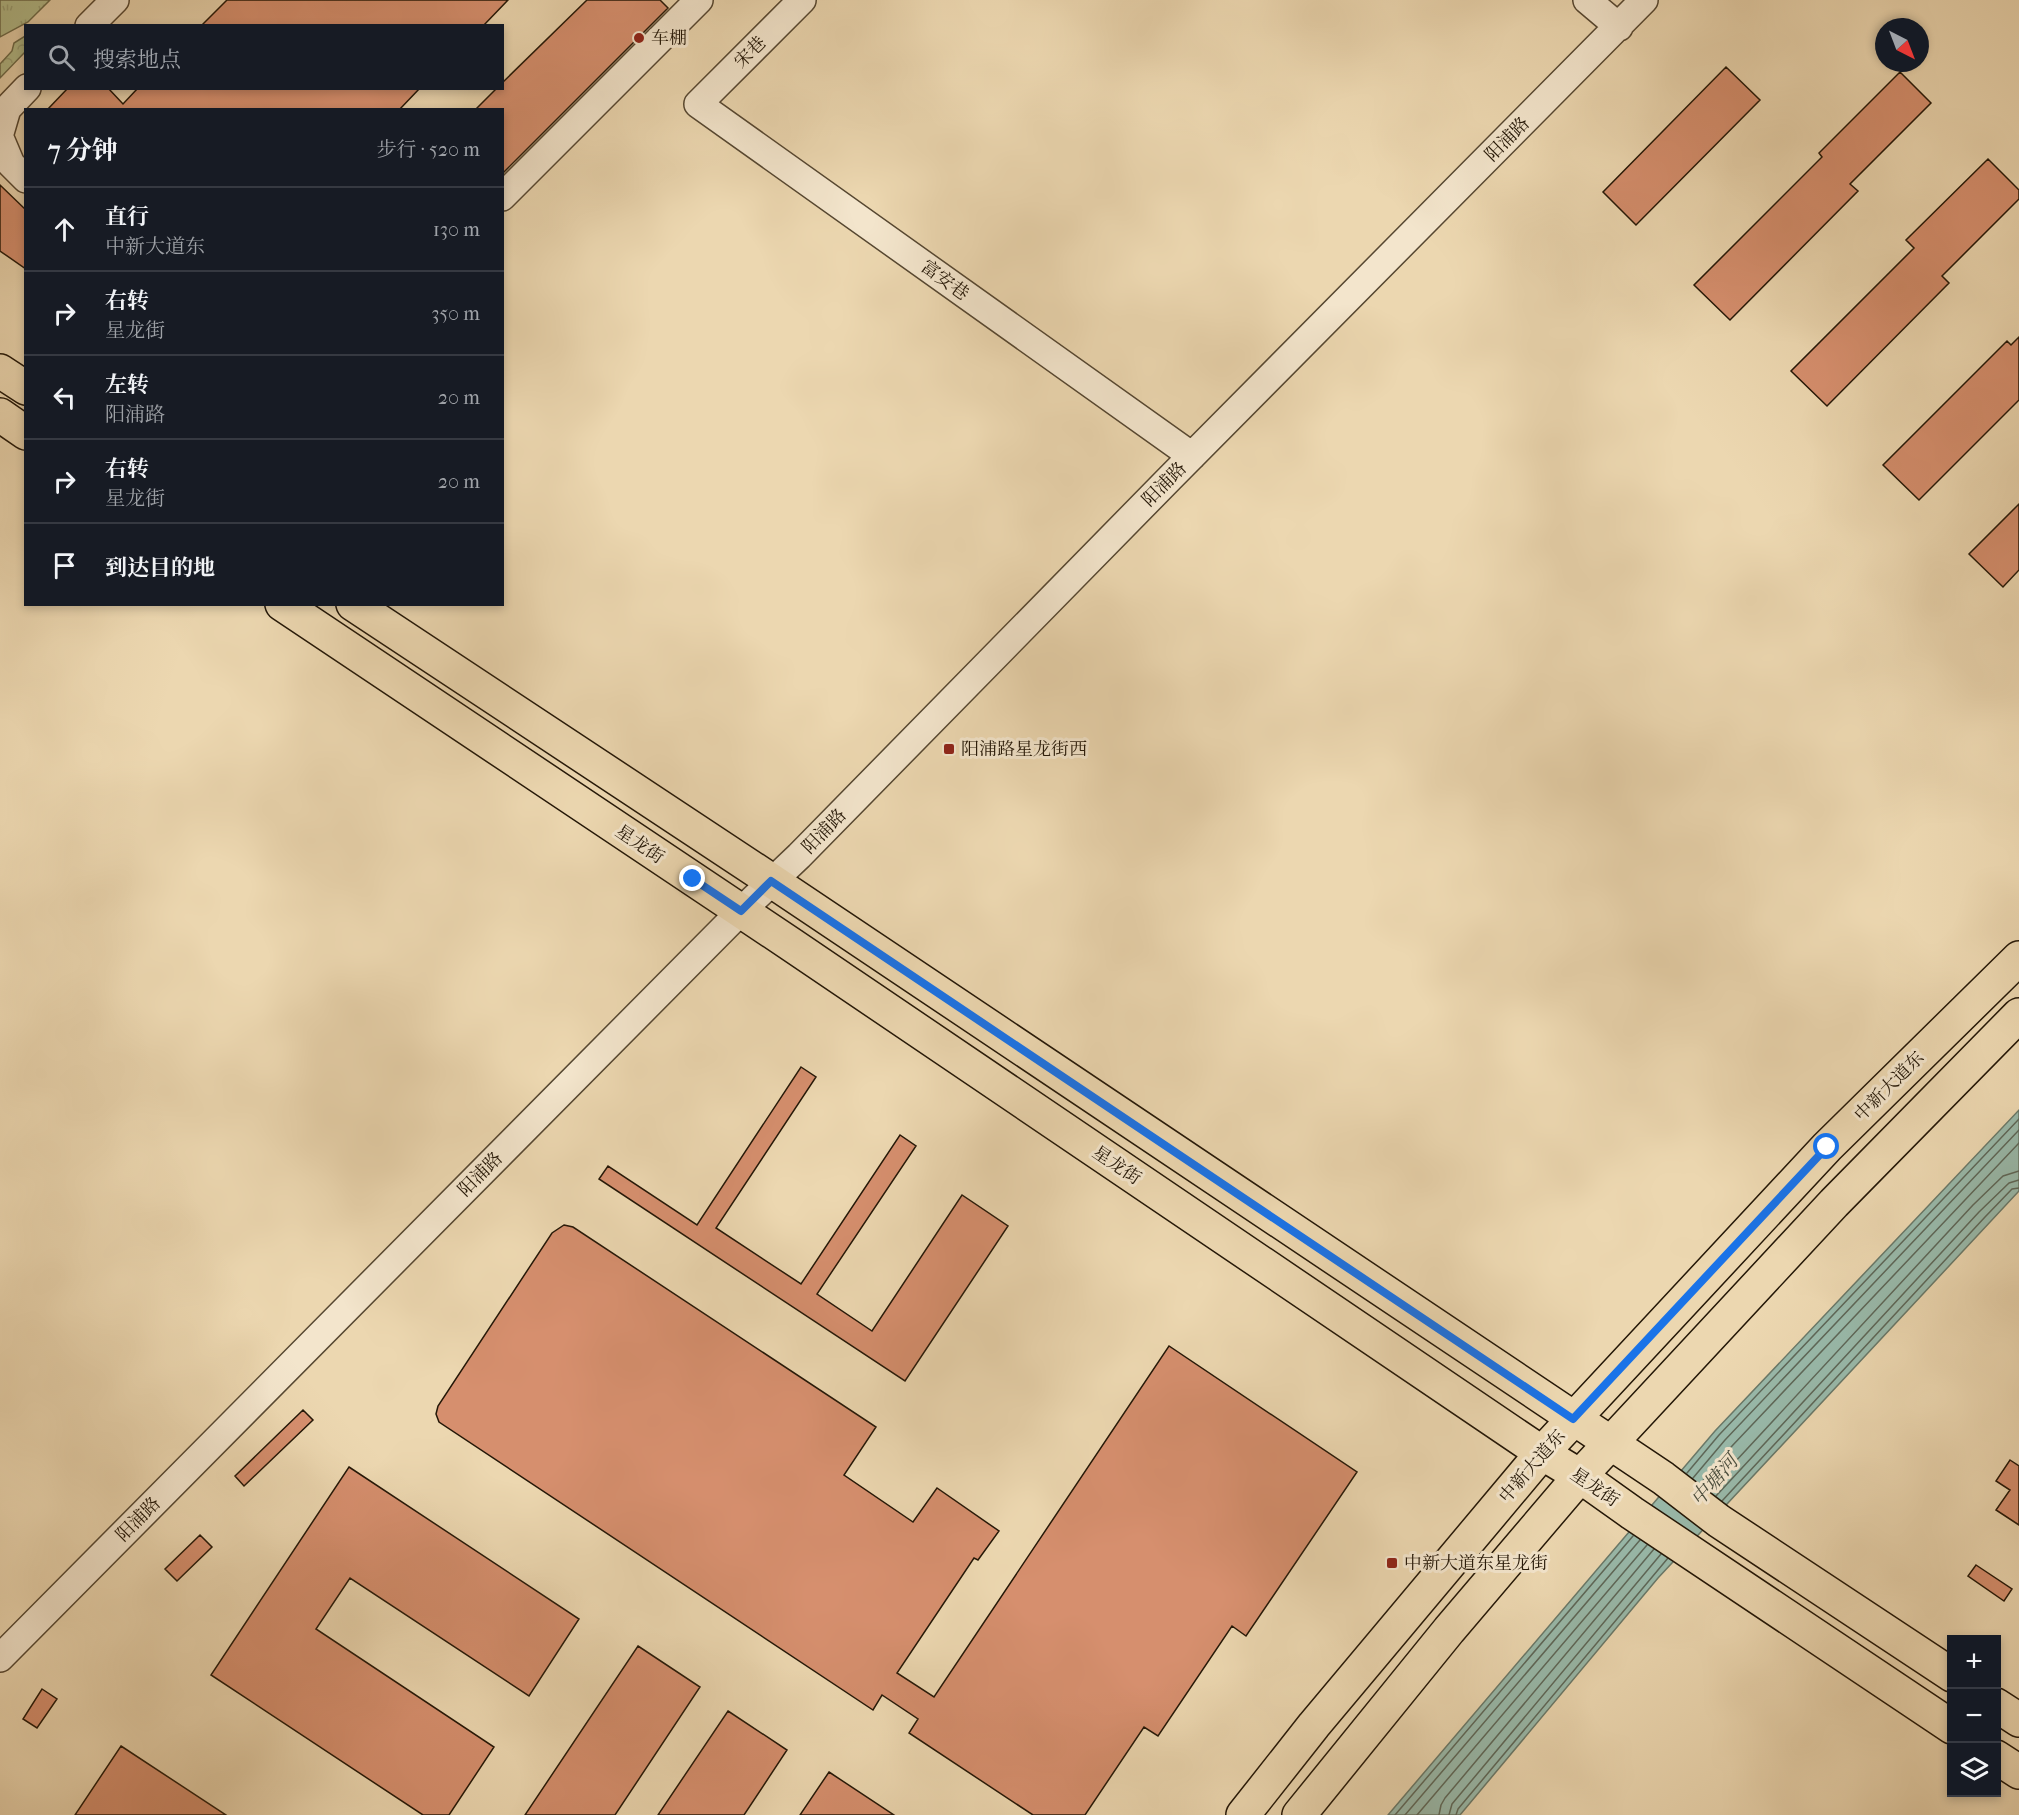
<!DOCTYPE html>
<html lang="zh">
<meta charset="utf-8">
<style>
body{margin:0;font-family:"IM FELL French Canon","Noto Serif SC",serif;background:#20242c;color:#f1f3f6}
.controls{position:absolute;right:18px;bottom:18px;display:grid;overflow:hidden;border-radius:0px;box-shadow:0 3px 9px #0003}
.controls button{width:54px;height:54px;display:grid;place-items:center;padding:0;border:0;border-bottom:2px solid #363941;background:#171b24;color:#f1f3f6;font:30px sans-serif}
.compass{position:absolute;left:1875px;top:18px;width:54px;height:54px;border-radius:50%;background:#171b24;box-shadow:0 3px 9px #0003;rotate:138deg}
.stop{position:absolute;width:18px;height:18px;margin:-14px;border:4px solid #1a73e8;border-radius:50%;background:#fff}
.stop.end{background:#1a73e8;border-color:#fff;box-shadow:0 2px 6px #0008}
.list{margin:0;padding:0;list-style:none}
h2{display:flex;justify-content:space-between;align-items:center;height:78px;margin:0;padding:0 24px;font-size:26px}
h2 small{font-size:20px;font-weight:400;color:#9ea1a6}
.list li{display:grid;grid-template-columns:39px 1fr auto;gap:18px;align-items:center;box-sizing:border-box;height:84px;padding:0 24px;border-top:2px solid #363941}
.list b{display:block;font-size:22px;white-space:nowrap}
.list p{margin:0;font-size:20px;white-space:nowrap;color:#9ea1a6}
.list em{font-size:20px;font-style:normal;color:#9ea1a6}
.icon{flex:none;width:33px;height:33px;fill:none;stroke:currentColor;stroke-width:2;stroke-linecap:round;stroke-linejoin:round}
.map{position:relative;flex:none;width:2019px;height:1815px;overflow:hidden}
.search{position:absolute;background:#171b24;box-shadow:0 3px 9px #0003;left:24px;top:24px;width:480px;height:66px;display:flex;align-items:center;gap:15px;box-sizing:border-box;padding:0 21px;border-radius:0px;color:#9ea1a6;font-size:22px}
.panel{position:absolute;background:#171b24;box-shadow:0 3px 9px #0003;left:24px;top:108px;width:480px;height:498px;border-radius:0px}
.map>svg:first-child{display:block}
.grass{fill:url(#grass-tufts);stroke:#6c6b4a;stroke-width:1.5}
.forest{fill:url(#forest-crowns);stroke:#6c6b4a;stroke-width:1.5}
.water{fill:#99baab;stroke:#6a7969;stroke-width:1.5}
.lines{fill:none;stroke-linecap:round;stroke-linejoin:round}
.shore{stroke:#5e6859;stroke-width:1.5}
.building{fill:#d68f6e;stroke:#241707;stroke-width:1.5}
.minor-casing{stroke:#564731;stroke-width:30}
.major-casing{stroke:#241707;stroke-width:36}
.minor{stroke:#f3e5cc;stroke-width:27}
.major{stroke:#ecd7b0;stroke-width:33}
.route{stroke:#1a73e8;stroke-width:8}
.poi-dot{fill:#8f2418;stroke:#f3e5cc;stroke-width:2}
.labels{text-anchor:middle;stroke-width:6;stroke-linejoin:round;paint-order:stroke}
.poi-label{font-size:18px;fill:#241707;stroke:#f3e5cc;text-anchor:start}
.street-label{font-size:18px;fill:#241707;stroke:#f3e5cc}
.water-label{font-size:20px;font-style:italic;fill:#4d5040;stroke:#f3e5cc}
</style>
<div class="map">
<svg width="2019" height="1815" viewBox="0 0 2019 1815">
<defs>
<pattern id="grass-tufts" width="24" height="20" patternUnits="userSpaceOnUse" patternTransform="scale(1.5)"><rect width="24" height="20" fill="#b4bf8d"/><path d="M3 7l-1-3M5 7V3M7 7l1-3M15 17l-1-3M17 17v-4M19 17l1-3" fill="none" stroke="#9ba378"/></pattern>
<pattern id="forest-crowns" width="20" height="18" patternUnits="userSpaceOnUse" patternTransform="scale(1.5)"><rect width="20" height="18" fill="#b4bf8d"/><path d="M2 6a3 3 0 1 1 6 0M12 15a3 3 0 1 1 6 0" fill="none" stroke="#9ba378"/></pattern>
</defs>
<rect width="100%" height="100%" fill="#ecd7b0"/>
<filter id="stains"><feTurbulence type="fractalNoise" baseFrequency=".00333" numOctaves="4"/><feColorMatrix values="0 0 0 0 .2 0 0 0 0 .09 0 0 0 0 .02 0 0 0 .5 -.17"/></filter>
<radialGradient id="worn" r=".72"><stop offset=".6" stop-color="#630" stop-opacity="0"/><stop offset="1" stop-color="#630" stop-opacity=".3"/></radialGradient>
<path class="grass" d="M0,0H50L28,22L0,37Z"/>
<path class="forest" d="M25,36V52L0,78V64L12,51L14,43Z"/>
<path class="water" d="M2019,1110V1191L1658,1578L1460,1815H1388L1715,1431Z"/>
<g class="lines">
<path class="shore" d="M1687,1473L1719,1435L2019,1119
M1693,1478L1725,1440L2019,1130
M1700,1484L1732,1446L2019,1143
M1709,1490L1973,1205L2003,1176L2019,1171
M1716,1496L1979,1212L2009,1183L2019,1180
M1722,1501L1985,1217L2012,1189L2019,1188
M1395,1815L1633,1536
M1405,1815L1640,1540
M1417,1815L1647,1545
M1439,1815L1441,1805L1445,1798L1654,1549
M1449,1815L1452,1804L1661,1554
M1456,1815L1458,1809L1668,1558"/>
</g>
<path class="building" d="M227,0H508L483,26H201Z
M587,0H660L668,8L502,174V110H475L497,88H502V83Z
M1726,67L1760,100L1636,225L1603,192Z
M1900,72L1931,103L1850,184L1858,191L1730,320L1694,285L1822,157L1819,153Z
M68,88H108L123,104L138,88H420L399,110H47Z
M1988,159L2019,190V199L1942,276L1949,283L1827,406L1791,371L1914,248L1906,240Z
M0,185L26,210V269L0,251Z
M2019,337V400L1919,500L1883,465L2007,341L2011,345Z
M2019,504V570L2003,587L1969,554Z
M801,1067L816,1077L716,1228L801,1284L900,1135L916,1146L817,1294L872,1331L962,1195L1008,1226L905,1381L599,1179L608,1166L697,1225Z
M564,1225L573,1227L876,1427L844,1475L913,1522L937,1488L999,1531L978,1560L974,1558L897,1673L934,1697L1169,1346L1357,1472L1246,1636L1232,1626L1158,1736L1144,1727L1085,1815H1033L909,1733L918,1719L882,1695L873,1710L439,1422L436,1414L438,1406L552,1233Z
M303,1410L313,1420L244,1486L235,1476Z
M2010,1460L2019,1466V1525L1996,1510L2010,1490L1996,1481Z
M349,1467L579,1619L529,1696L350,1578L316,1629L494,1747L449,1815H423L211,1675Z
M200,1535L212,1547L177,1581L165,1569Z
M1976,1565L2012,1589L2004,1601L1968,1576Z
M638,1646L700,1687L615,1815H525Z
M42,1689L57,1699L37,1728L23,1719Z
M728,1711L787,1750L744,1815H658Z
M121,1746L226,1815H75Z
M829,1772L894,1815H800Z"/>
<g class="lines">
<defs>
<path id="minor" d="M802,0L698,104L1192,456
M1587,0L1619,27
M89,26L115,0
M0,133L7,109L27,88
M0,138L11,164L26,179
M502,197L699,0
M0,1658L741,911L799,856L1170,478L1644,0"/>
<path id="major" d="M0,371L26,388
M0,415L26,433
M282,604L792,945L1542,1453L1580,1476L1632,1513L1952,1727
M353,604L772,881L1663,1478L1719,1521L1952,1675
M1996,1705L2019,1720
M1996,1757L2019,1772
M1243,1815L1314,1725L1542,1453L1827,1147L2019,958
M1299,1815L1449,1630L1580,1476L1834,1203L2019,1015"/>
</defs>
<use href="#minor" class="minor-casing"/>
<use href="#major" class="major-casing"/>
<use href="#minor" class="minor"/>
<use href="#major" class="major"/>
</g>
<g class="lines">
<path class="route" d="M693,879L741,911L771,881L1573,1419L1827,1147"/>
</g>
<g class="poi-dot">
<circle cx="639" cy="38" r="6"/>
<rect x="943" y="743" width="12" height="12" rx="3"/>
<rect x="1386" y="1557" width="12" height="12" rx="3"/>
</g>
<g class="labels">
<g class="poi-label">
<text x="651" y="44">车棚</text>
<text x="961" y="755">阳浦路星龙街西</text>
<text x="1404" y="1569">中新大道东星龙街</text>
</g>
<g class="street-label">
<text transform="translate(750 52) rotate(-45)" y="6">宋巷</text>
<text transform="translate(1507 139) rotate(-45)" y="6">阳浦路</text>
<text transform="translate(945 280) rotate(36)" y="6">富安巷</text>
<text transform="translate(1164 484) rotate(-45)" y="6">阳浦路</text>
<text transform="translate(824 831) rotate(-46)" y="6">阳浦路</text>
<text transform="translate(640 844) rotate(34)" y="6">星龙街</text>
<text transform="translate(1889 1086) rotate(-45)" y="6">中新大道东</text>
<text transform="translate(1117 1165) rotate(34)" y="6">星龙街</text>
<text transform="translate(480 1174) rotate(-45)" y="6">阳浦路</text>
<text transform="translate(1532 1466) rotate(-49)" y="6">中新大道东</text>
<text transform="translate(1595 1487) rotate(34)" y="6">星龙街</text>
<text transform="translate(138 1519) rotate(-45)" y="6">阳浦路</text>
</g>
<g class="water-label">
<text transform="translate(1714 1480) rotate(-49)" y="7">中塘河</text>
</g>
</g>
<rect width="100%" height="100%" filter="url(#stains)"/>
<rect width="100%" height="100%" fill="url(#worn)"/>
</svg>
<div class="controls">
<button>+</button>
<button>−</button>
<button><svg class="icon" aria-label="layers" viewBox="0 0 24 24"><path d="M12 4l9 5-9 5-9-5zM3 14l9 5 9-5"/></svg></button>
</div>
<svg class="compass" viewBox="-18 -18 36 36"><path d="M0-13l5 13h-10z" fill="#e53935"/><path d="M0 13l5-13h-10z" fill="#9ea1a6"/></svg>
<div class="stop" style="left:1827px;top:1147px"></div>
<div class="stop end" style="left:693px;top:879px"></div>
<div class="search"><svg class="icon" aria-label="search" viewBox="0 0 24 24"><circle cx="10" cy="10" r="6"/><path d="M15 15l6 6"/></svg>搜索地点</div>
<section class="panel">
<h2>7 分钟<small>步行 · 520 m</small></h2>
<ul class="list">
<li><svg class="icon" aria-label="ahead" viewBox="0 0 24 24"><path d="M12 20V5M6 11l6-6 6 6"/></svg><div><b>直行</b><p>中新大道东</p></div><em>130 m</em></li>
<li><svg class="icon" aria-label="right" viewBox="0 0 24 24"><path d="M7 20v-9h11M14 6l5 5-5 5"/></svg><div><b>右转</b><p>星龙街</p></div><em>350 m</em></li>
<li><svg class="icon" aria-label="left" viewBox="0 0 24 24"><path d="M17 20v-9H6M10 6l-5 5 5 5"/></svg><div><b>左转</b><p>阳浦路</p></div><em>20 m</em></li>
<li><svg class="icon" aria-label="right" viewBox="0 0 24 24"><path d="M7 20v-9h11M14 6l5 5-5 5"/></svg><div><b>右转</b><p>星龙街</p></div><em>20 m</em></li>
<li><svg class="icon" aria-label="arrive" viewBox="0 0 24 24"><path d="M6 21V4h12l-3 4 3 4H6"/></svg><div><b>到达目的地</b></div></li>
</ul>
</section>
</div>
